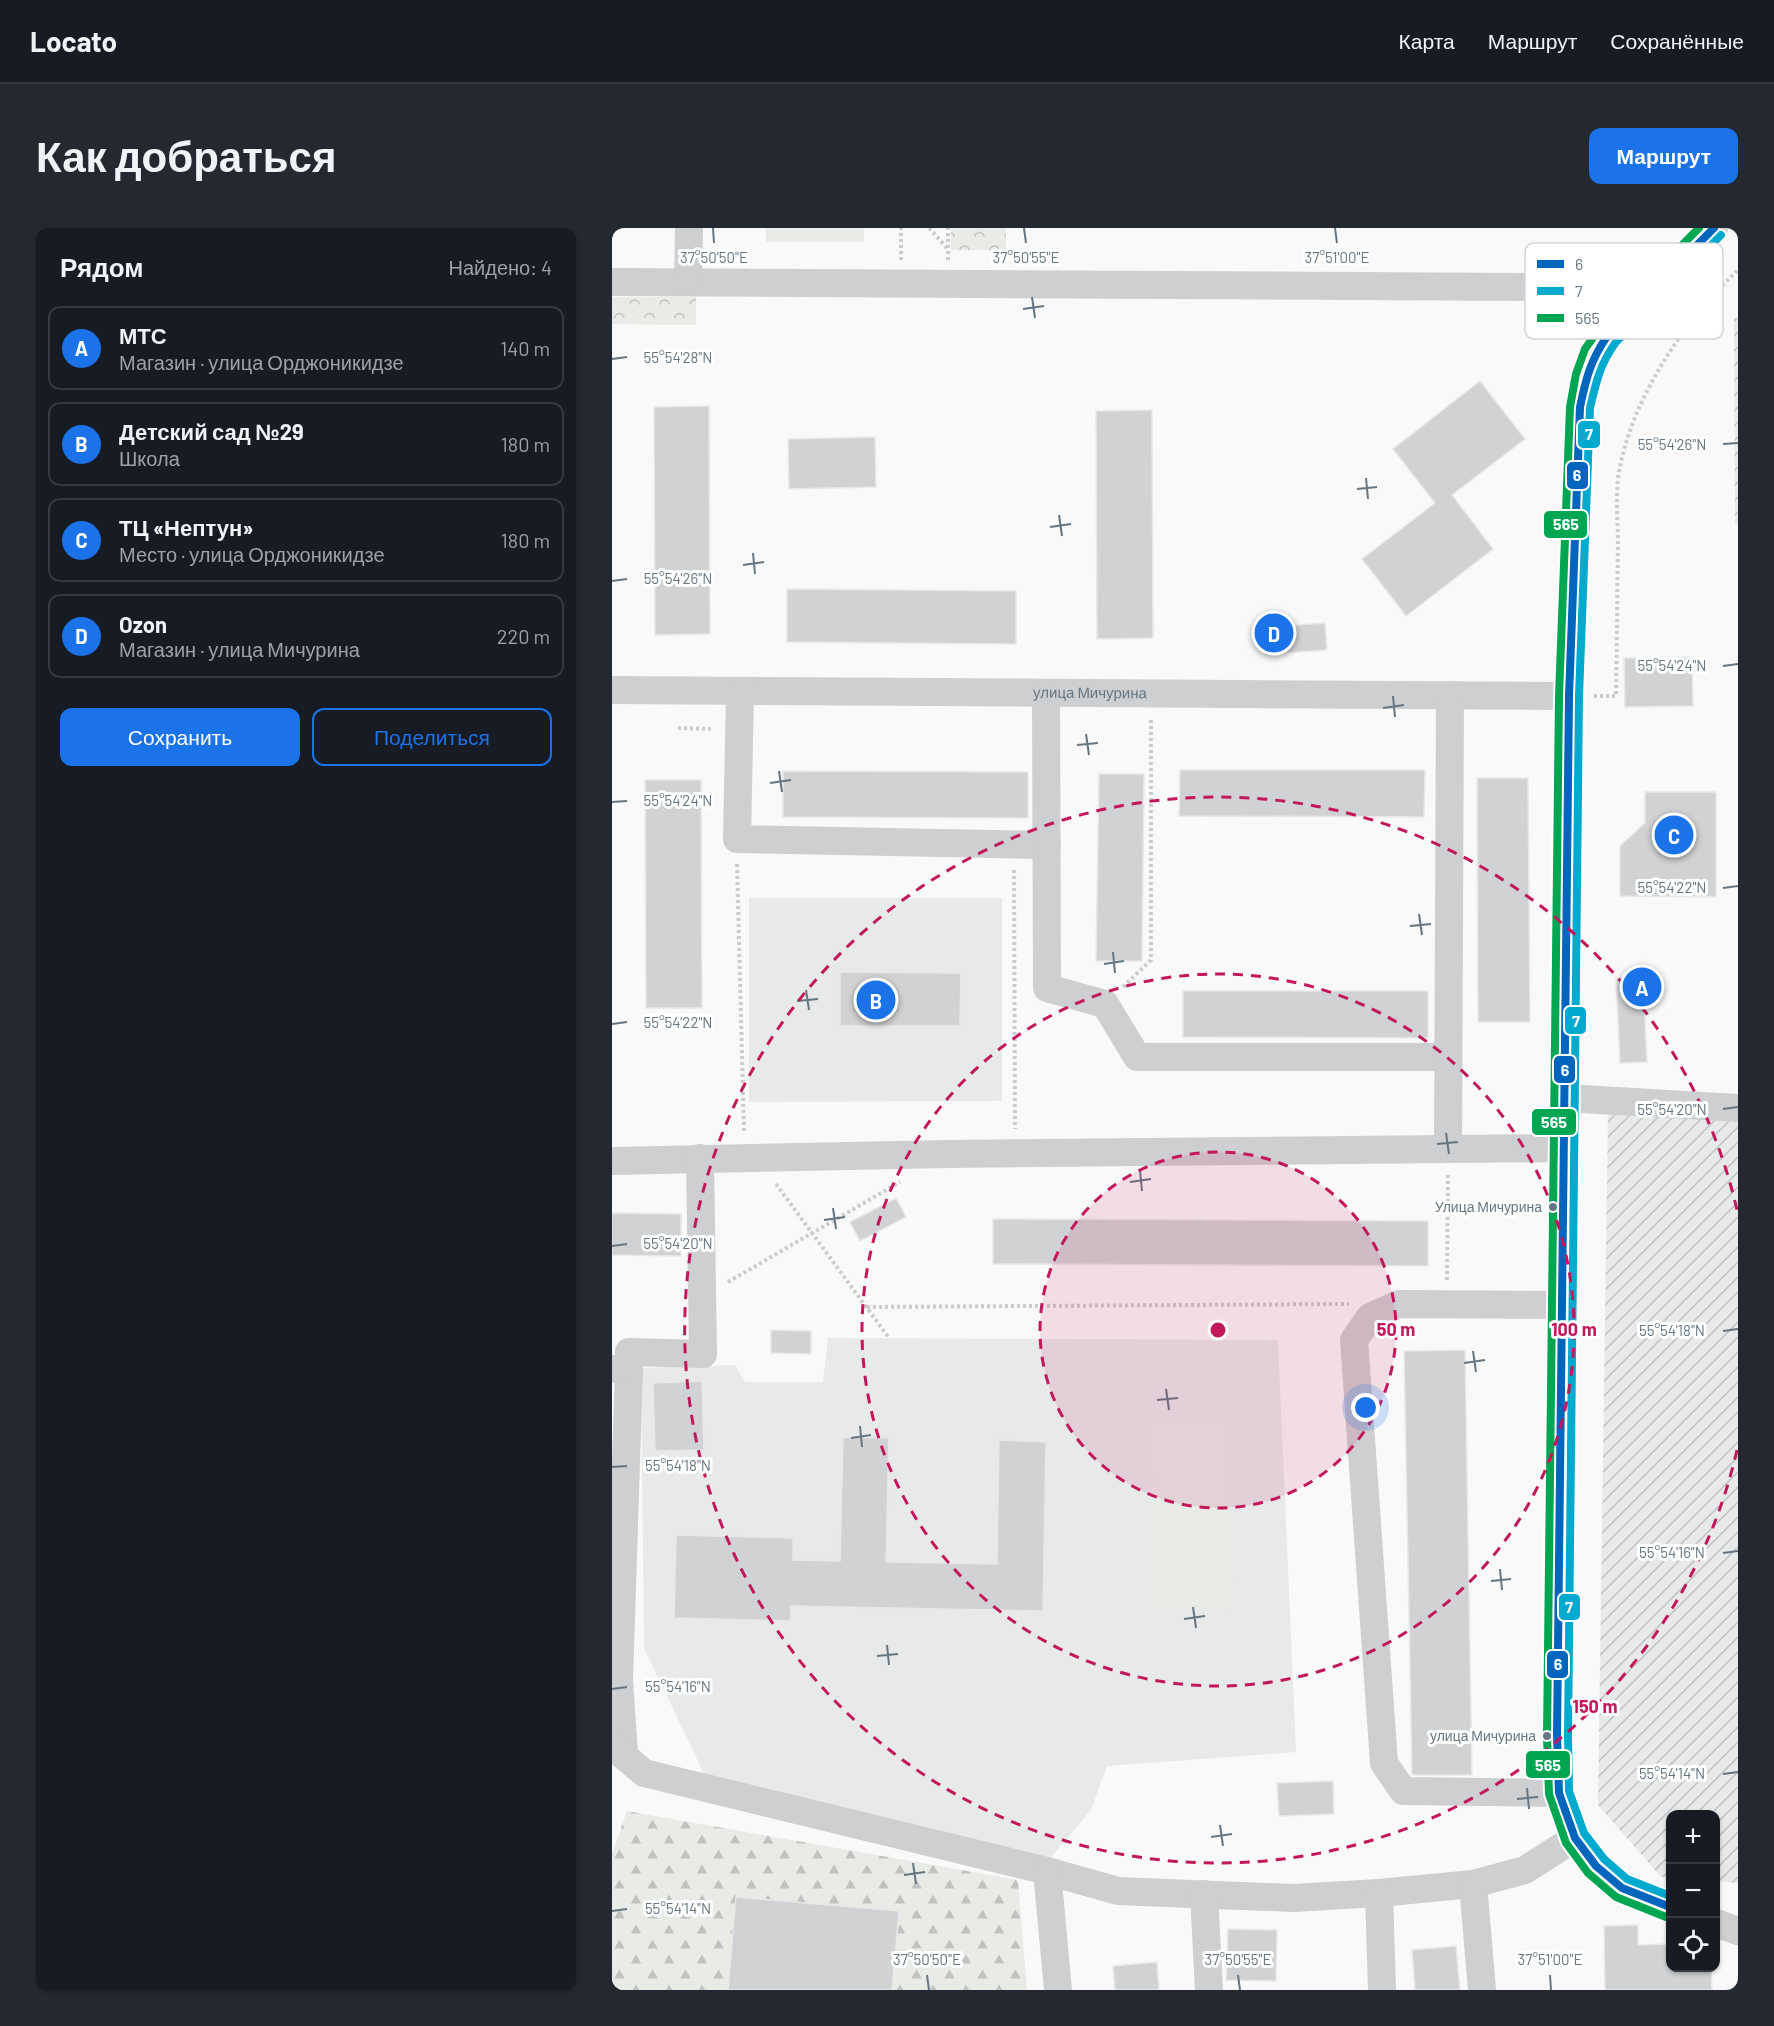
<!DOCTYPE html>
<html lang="ru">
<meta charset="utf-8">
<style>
body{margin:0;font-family:Barlow,sans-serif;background:#242831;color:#f1f3f6}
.controls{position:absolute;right:18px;bottom:18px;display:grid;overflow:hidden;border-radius:12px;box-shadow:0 2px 4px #0004}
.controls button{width:54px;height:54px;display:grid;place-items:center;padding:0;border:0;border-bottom:2px solid #363941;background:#171b24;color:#f1f3f6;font:30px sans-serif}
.you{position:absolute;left:754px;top:1180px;width:21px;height:21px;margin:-15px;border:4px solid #fff;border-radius:50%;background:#1a73e8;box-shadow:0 0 0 9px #1a73e833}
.badge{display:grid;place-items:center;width:39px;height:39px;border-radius:50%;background:#1a73e8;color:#fff;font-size:20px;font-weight:700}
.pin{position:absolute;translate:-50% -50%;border:3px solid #fff;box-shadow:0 2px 6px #0006}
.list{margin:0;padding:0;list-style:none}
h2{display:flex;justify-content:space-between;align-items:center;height:78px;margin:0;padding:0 24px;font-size:26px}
h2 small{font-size:20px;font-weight:400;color:#9ea1a6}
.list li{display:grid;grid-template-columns:39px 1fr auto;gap:18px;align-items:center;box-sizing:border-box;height:84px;margin:0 12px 12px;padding:0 12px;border:2px solid #363941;border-radius:12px}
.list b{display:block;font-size:22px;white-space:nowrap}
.list p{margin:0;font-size:20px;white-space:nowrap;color:#9ea1a6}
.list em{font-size:20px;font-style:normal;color:#9ea1a6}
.actions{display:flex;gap:12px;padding:18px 24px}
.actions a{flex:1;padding:14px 0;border:2px solid #1a73e8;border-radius:12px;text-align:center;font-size:21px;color:#1a73e8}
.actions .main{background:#1a73e8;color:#fff}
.icon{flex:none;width:33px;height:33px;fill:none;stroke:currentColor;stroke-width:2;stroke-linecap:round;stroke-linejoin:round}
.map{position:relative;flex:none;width:1126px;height:1762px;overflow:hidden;border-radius:12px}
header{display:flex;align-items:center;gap:36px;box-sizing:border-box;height:84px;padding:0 30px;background:#171b24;border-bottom:2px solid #363941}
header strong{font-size:28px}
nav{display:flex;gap:33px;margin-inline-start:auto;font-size:21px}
.intro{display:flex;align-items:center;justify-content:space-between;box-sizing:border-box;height:144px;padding:0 36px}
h1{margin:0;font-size:42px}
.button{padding:15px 27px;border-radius:12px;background:#1a73e8;color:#fff;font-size:21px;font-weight:700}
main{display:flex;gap:36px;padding:0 36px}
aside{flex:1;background:#171b24;border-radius:12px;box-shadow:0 2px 4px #0004}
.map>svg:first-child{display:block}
.built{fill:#e8e9e9}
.industrial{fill:url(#industrial-furrows)}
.forest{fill:url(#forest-firs)}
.park{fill:url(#park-crowns)}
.garden{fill:url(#garden-furrows)}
.pitch{fill:#e8ebe6}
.building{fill:#d0d2d3;stroke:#e8e8e8;stroke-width:1.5}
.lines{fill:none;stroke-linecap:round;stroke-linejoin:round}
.path{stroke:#cbcccd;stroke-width:4;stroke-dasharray:3 3;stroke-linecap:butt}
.minor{stroke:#cecfd0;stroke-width:28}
.bus-1-casing{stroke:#fff;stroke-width:12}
.bus-2-casing{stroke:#fff;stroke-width:12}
.bus-3-casing{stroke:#fff;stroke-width:12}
.bus-1{stroke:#0065bd;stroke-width:8}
.bus-2{stroke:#00a9ce;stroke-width:8}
.bus-3{stroke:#00a651;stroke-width:8}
.ticks{fill:none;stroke:#657683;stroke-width:2}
.ring{fill:none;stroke:#c2185b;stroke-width:3;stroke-dasharray:10 8}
.bus-dot{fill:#657683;stroke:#fff;stroke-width:2}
.labels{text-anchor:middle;stroke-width:6;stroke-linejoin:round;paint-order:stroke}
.bus-label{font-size:14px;fill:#657683;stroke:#fff;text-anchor:end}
.street-label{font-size:15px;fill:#657683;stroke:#fff}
.key{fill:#fff;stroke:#d1d6da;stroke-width:1.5}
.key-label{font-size:16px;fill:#657683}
.ticks-label{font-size:15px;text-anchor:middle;fill:#657683;stroke:#fff;stroke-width:6;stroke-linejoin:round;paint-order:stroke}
.centre{fill:#c2185b;stroke:#fff;stroke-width:3}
.ring-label{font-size:18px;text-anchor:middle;font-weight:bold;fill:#c2185b;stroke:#fff;stroke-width:6;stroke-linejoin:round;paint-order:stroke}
.line-badge{stroke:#fff;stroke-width:2}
.badge-label{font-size:16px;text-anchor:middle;font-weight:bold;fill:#fff}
</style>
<header>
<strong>Locato</strong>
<nav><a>Карта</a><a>Маршрут</a><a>Сохранённые</a></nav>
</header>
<div class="intro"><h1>Как добраться</h1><a class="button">Маршрут</a></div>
<main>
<aside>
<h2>Рядом<small>Найдено: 4</small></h2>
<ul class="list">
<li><span class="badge">A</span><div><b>МТС</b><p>Магазин · улица Орджоникидзе</p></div><em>140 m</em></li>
<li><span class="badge">B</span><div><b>Детский сад №29</b><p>Школа</p></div><em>180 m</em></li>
<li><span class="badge">C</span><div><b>ТЦ «Нептун»</b><p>Место · улица Орджоникидзе</p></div><em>180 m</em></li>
<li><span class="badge">D</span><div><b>Ozon</b><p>Магазин · улица Мичурина</p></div><em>220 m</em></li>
</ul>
<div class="actions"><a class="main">Сохранить</a><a>Поделиться</a></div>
</aside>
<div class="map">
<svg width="1126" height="1762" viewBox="0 0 1126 1762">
<defs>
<pattern id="industrial-furrows" width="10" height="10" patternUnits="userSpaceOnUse" patternTransform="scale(1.5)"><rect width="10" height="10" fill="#e8e9e9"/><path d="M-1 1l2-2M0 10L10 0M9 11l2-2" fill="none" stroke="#c0c1c2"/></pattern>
<pattern id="forest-firs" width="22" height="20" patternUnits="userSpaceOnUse" patternTransform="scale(1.5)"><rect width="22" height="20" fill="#e8ebe6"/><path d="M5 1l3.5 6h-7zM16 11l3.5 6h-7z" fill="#c0c3c0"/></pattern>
<pattern id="park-crowns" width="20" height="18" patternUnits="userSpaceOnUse" patternTransform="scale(1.5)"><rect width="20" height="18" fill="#e8ebe6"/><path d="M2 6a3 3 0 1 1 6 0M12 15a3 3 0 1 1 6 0" fill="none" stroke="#c0c3c0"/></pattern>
<pattern id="garden-furrows" width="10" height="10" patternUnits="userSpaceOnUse" patternTransform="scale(1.5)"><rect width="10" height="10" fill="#e8ebe6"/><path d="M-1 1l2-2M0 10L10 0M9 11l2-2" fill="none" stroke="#c0c3c0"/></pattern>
</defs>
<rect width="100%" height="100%" fill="#f9f9f9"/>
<path class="built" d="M137,670H390V873L137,874Z
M216,1110L666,1112L684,1524L495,1538L479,1582L436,1633L95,1552L32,1420L29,1140L123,1137L133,1154H211Z"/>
<path class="industrial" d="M996,884L1126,892V1655L1104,1653V1586H1058V1650L1049,1649L986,1577Z"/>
<path class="forest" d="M15,1583L406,1652L415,1762H0V1626Z"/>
<path class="park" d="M339,0H394V22H339Z
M0,69H84V97L0,96Z"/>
<path class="garden" d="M1122,90H1126V296H1123Z"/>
<path class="pitch" d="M154,0H252V14H154Z
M617,1192L621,1380L543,1381L539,1194Z"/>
<path class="building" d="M868,153L913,211L840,267L881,321L794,388L750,331L823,275L781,221Z
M97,178L98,406L43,407L42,179Z
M540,182L541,410L485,411L484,183Z
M263,209L264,259L177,261L176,211Z
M175,361L404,363V416L175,414Z
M713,395L715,422L659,426L657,399Z
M1080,429L1081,478L1013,479L1012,430Z
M568,542H813L812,589L567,588Z
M171,543L416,544V590L171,589Z
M487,546H532L530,733H484Z
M865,550H916L918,794H866Z
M33,552H89L90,780H34Z
M1033,564H1104V669L1008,668V618L1033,595Z
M228,744L349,745L348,798H228Z
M1031,749L1035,834L1008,835L1004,750Z
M571,763H816V810L571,809Z
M284,970L294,989L248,1013L238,994Z
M0,985L69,986V1028L0,1027Z
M381,991L816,993V1038L381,1036Z
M159,1102L199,1103V1126L159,1125Z
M853,1122L860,1547H800L792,1123Z
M90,1153L92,1222L43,1223L41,1155Z
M231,1209L277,1210L274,1334L385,1336L387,1212L434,1214L431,1383L179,1378L178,1393L62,1390L64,1307L181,1310V1332L228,1333Z
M721,1553L722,1586L667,1588L665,1555Z
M124,1669L287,1683L280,1762H116Z
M1026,1697V1717L1059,1716V1740H1099L1100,1762H993L992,1698Z
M616,1701L665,1702L664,1753L614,1752Z
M844,1718L848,1762H803L800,1722Z
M545,1734L547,1762H503L501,1738Z"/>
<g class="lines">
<path class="path" d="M317,0L335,20
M289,32V0
M336,32V0
M982,468H1004C1005,418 1005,367 1006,317C1006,294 1003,267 1007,244C1020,170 1072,93 1126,42
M66,500L102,501
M125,636L132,904
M402,642L403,901
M511,759L539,732V490
M164,956L277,1110
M835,1052L836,945
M116,1054L288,954
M255,1079L737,1076"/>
<g class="minor">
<path d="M0,54L918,59L943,64L967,77L996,107"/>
<path d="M76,54L77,0"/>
<path id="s1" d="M0,462L957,468"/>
<path d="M128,463L125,611L435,617"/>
<path d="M434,465L435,760L493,776L525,829H836"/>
<path d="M953,870L1126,880"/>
<path d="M836,921L838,467"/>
<path d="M0,933L335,926L952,920"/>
<path d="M0,1141H17L7,1452L12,1526"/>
<path d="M17,1141V1124L91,1126L88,930"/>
<path d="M0,1518L32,1545L435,1643L506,1663L681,1670L767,1665L861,1656L913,1642L963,1610"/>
<path d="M947,1565L791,1563L772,1535L742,1112L758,1089L787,1076L951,1077"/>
<path d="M435,1643L446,1762"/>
<path d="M861,1656L870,1762"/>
<path d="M767,1665L770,1762"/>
<path d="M592,1666L597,1762"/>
<path d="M1058,1679L1010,1660L984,1638L963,1610L947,1565L945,1508L957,468L968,179L974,149L983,125L996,107L1017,84L1102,0"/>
<path d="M1104,1695L1126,1703"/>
</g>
<defs>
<path id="bus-1" d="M1058,1679L1010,1660L984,1638L963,1610L947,1565L945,1508L957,468L968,179C974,150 979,131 996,107L1102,0"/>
<path id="bus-2" d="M1058,1668L1015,1651L992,1631L972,1605L957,1563L956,1508L967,468L978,180C984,154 988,136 1004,114L1109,7"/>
<path id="bus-3" d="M1054,1689L1004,1669L976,1645L954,1615L937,1566L935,1508L947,468L958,179L964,146L973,121L987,101L1087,0"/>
</defs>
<use href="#bus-1" class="bus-1-casing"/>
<use href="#bus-2" class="bus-2-casing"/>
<use href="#bus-3" class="bus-3-casing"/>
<use href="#bus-1" class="bus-1"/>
<use href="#bus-2" class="bus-2"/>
<use href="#bus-3" class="bus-3"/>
</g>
<path class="ticks" d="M101,0L102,15M412,0L414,15M723,0L725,15M420,69L423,90M411,81L432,78M0,131L15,129M1111,216L1126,215M754,250L756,271M745,261L765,259M447,287L450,308M438,299L459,296M141,325L143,346M131,337L152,334M0,353L15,351M1111,438L1126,436M781,468L783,489M771,480L792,477M474,506L477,527M465,517L486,515M167,543L170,564M158,555L179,552M0,574L15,573M1111,660L1126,658M807,686L810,707M798,698L819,696M501,724L503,745M492,736L512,733M194,762L197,782M185,773L206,771M0,796L15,794M1111,881L1126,879M834,905L837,926M825,916L846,914M528,942L530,963M518,954L539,951M221,980L224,1001M212,992L233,989M0,1018L15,1016M1111,1103L1126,1101M861,1123L864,1144M852,1135L873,1132M554,1161L557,1182M545,1172L566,1170M248,1198L250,1219M239,1210L259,1207M0,1239L15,1238M1111,1325L1126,1323M888,1341L890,1362M879,1353L899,1351M581,1379L584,1400M572,1391L593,1388M275,1417L277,1437M265,1428L286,1426M0,1461L15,1459M1111,1546L1126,1544M915,1560L917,1581M905,1571L926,1569M608,1597L611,1618M599,1609L620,1606M301,1635L304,1656M292,1647L313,1644M0,1683L15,1681M315,1747L317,1762M626,1747L628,1762M938,1747L939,1762"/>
<circle cx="606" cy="1102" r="178" fill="#c2185b" fill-opacity=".12"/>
<g class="ring">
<circle cx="606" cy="1102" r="178"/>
<circle cx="606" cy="1102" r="356"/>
<path d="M1125 1222A533 533 0 1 1 1125 982"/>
</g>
<g class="bus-dot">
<circle cx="941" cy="979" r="5"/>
<circle cx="935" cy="1508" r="5"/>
</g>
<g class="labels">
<g class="bus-label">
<text x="930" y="984">Улица Мичурина</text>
<text x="924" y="1513">улица Мичурина</text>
</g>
<g class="street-label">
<text dy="5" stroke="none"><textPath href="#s1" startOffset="478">улица Мичурина</textPath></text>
</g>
</g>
<rect x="913" y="15" width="198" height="96" rx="9" class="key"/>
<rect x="925" y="32" width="27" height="8" fill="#0065bd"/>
<rect x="925" y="59" width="27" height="8" fill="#00a9ce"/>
<rect x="925" y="86" width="27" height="8" fill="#00a651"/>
<g class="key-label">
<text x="963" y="42">6</text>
<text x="963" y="69">7</text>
<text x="963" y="96">565</text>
</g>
<g class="ticks-label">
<text x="102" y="35">37°50'50"E</text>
<text x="414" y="35">37°50'55"E</text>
<text x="725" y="35">37°51'00"E</text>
<text x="66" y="135">55°54'28"N</text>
<text x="1060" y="222">55°54'26"N</text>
<text x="66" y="356">55°54'26"N</text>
<text x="1060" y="443">55°54'24"N</text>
<text x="66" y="578">55°54'24"N</text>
<text x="1060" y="665">55°54'22"N</text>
<text x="66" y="800">55°54'22"N</text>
<text x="1060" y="887">55°54'20"N</text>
<text x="66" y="1021">55°54'20"N</text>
<text x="1060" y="1108">55°54'18"N</text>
<text x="66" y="1243">55°54'18"N</text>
<text x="1060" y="1330">55°54'16"N</text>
<text x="66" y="1464">55°54'16"N</text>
<text x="1060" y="1551">55°54'14"N</text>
<text x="66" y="1686">55°54'14"N</text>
<text x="315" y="1737">37°50'50"E</text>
<text x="626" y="1737">37°50'55"E</text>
<text x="938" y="1737">37°51'00"E</text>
</g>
<circle cx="606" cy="1102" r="9" class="centre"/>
<g class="ring-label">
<text x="784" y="1108">50 m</text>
<text x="962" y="1108">100 m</text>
<text x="983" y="1485">150 m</text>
</g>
<g class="line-badge">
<rect x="965" y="192" width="24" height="29" rx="6" fill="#00a9ce"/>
<rect x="954" y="233" width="23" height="29" rx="6" fill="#0065bd"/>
<rect x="931" y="282" width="45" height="29" rx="6" fill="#00a651"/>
<rect x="952" y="778" width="23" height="29" rx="6" fill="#00a9ce"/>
<rect x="941" y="827" width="23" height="29" rx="6" fill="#0065bd"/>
<rect x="919" y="880" width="46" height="28" rx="6" fill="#00a651"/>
<rect x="946" y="1365" width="23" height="28" rx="6" fill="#00a9ce"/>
<rect x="934" y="1422" width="23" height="29" rx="6" fill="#0065bd"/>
<rect x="913" y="1522" width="46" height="29" rx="6" fill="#00a651"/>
</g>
<g class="badge-label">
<text x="977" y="212">7</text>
<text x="965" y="253">6</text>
<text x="954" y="302">565</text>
<text x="964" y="799">7</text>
<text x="953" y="848">6</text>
<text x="942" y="900">565</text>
<text x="957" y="1385">7</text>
<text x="946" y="1442">6</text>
<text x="936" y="1543">565</text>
</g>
</svg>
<div class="controls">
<button>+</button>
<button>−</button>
<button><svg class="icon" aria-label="locate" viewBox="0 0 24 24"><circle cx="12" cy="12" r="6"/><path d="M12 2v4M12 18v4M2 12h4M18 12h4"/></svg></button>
</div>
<div class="you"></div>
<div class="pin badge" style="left:1030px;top:759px">A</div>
<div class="pin badge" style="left:264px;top:772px">B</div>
<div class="pin badge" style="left:1062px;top:607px">C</div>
<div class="pin badge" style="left:662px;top:405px">D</div>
</div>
</main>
